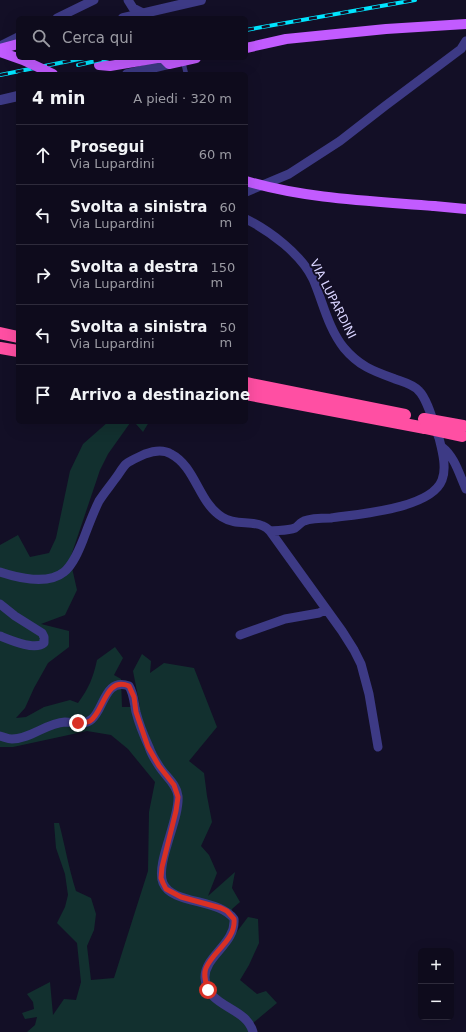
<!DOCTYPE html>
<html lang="it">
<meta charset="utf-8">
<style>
body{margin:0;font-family:"DejaVu Sans",sans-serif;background:#171425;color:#f1f3f6}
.controls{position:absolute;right:12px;bottom:12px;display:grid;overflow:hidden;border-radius:6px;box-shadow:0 4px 16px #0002}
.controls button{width:36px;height:36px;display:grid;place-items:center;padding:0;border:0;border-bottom:1px solid #2e2b3b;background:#0e0b1c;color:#f1f3f6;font:20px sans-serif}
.stop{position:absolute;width:12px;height:12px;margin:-9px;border:3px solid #d93025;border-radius:50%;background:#fff}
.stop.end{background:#d93025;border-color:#fff;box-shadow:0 1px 4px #0008}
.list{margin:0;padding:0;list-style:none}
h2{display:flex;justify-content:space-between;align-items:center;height:52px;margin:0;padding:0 16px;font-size:17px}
h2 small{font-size:13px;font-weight:400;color:#9b9ba3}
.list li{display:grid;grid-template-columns:26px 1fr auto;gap:12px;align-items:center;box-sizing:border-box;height:60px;padding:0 16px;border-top:1px solid #2e2b3b}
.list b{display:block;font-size:15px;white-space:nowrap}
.list p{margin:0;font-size:13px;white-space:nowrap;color:#9b9ba3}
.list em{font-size:13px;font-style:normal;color:#9b9ba3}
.icon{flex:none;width:22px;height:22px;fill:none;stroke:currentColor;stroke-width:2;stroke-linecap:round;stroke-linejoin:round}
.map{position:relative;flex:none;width:466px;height:1032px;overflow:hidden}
.search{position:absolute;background:#0e0b1c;box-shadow:0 4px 16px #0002;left:16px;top:16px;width:232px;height:44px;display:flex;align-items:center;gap:10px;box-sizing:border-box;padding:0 14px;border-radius:6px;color:#9b9ba3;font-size:15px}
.panel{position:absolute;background:#0e0b1c;box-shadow:0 4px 16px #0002;left:16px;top:72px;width:232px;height:352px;border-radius:6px}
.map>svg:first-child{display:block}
.green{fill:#12302f}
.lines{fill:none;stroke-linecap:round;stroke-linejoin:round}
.service{stroke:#3d3a85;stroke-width:4.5}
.minor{stroke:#3d3a85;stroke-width:9}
.tertiary{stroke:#3d3a85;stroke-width:10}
.primary{stroke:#c25bff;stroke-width:10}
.motorway{stroke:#ff4fa3;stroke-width:12}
.rail-casing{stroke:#00e5ff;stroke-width:4}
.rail{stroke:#130f26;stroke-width:2.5;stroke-dasharray:8;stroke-linecap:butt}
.primary-bridge{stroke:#c25bff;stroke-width:10}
.motorway-bridge{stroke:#ff4fa3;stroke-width:12}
.route{stroke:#d93025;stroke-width:5}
.labels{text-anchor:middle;stroke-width:4;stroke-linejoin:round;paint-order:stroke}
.street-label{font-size:12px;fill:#d9d4ff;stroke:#130f26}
</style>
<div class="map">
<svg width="466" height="1032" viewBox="0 0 466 1032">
<rect width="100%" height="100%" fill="#130f26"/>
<path class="green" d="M108,422H149L143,432L136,424L130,423L108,454L100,470L70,559L77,590L65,615L41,624L69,631V647L48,663L34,688L25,708L16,718L26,717L44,707L70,700L78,703C89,688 93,678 97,660L115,647L123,658L114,675L121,679L122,707H140L133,671L142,654L151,661L150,673L164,663L194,668L217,727L189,761L204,773L207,796L212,822L201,846L209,855L217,873L208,896L235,872L232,888L240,902L232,909L236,933L248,917L258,919L259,943L249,965L240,980L257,994L266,991L277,1003L253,1023L255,1032H27L35,1025L37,1017L25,1019L22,1013L34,1009L33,1002L27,994L50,982L53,1015L64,999L76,1000L81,982L77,943L57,923L65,907L68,895L65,874L56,848L54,823H59C65,846 69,869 76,891L91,898L96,914L94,930L87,946L91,980L114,978L148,871L149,812L155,782L128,749L111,735L87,731L13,747H0V545L18,535L30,557L49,553L56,538L70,471L83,444Z"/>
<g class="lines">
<path class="service" d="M183,61L186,74"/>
<path class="minor" d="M128,0L133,8L143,13
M57,18L94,0
M0,46L18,37
M246,192L289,174L340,141L385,106L461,49L466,41
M442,447C455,457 459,474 466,489
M270,531L342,631L354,650L361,664L369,694L378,747
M0,572C18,578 48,585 64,572C73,565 79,550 83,540C88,527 93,513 99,501C104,493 110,486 115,479C119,474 122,468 126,464C131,460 139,457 145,454C153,451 163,449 171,454C196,467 198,502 222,517C236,526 250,520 263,526C266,527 268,529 270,531C278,530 288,531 295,528C298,526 301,522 304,521C311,518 324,518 331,518C358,514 431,509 442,480C447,468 442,450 439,438C434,425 428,400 419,391C413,384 403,382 395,379C373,371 359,366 344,348C328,328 323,302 313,279C301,254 270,231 246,219
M0,604L15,616L42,633L44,637V643C35,651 10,640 0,636
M240,635L285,619L319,613L325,610
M0,736C4,737 8,739 12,739C31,739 46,723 65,722C74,722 84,726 92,719C104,709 105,677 129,686C134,694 134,703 136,712C139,724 144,736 149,747C151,753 155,760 159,766C165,776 177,784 178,796C180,819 155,864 163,883C172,905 219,898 234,919C236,944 204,956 205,978C207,1008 246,1006 253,1032"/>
<path class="tertiary" d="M123,18L201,0
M127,74L169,64
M0,100L18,96"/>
<path class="primary" d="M246,48L286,39L386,29L466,24
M0,49L18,44
M158,58H163L169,64L196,58
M99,65L110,66L157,58
M434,206L466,209"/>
<path class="motorway" d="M0,333L18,337
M0,348L18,351
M246,383L405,415
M246,394L425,428"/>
<defs>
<path id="rail" d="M246,30L415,0
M78,65L109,58
M0,75L84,58"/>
</defs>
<use href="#rail" class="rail-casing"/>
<use href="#rail" class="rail"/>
<path class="primary-bridge" d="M0,52L23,60L53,74
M246,181C306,199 372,201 434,206"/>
<path class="motorway-bridge" d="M424,419L463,426
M425,428L462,436"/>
</g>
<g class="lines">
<path class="route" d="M78,723C82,723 86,723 90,721C104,712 105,676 129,686L134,697L136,712L148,747L159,766L174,785L178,797L176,811L162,867L161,878L163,883L166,889L181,897L221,908L227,911L234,919C236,940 214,950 206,968C203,975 206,983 208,990"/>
</g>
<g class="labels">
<g class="street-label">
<text transform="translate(333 299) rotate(63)" y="4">VIA LUPARDINI</text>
</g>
</g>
</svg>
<div class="controls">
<button>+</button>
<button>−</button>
</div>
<div class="stop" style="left:208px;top:990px"></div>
<div class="stop end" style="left:78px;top:723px"></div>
<div class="search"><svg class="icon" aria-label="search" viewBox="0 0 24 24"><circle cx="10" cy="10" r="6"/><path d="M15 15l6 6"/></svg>Cerca qui</div>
<section class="panel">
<h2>4 min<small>A piedi · 320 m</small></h2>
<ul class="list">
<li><svg class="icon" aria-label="ahead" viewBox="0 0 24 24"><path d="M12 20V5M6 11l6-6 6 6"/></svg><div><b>Prosegui</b><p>Via Lupardini</p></div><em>60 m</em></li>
<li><svg class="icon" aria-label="left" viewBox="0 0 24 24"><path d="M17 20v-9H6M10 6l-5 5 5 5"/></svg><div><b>Svolta a sinistra</b><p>Via Lupardini</p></div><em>60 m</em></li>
<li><svg class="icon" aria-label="right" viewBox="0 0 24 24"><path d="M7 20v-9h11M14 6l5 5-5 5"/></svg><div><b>Svolta a destra</b><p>Via Lupardini</p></div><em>150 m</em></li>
<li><svg class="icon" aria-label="left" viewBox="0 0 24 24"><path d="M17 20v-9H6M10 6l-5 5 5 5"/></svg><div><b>Svolta a sinistra</b><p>Via Lupardini</p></div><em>50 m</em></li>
<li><svg class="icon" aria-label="arrive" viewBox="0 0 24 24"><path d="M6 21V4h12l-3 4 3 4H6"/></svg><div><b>Arrivo a destinazione</b></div></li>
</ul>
</section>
</div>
